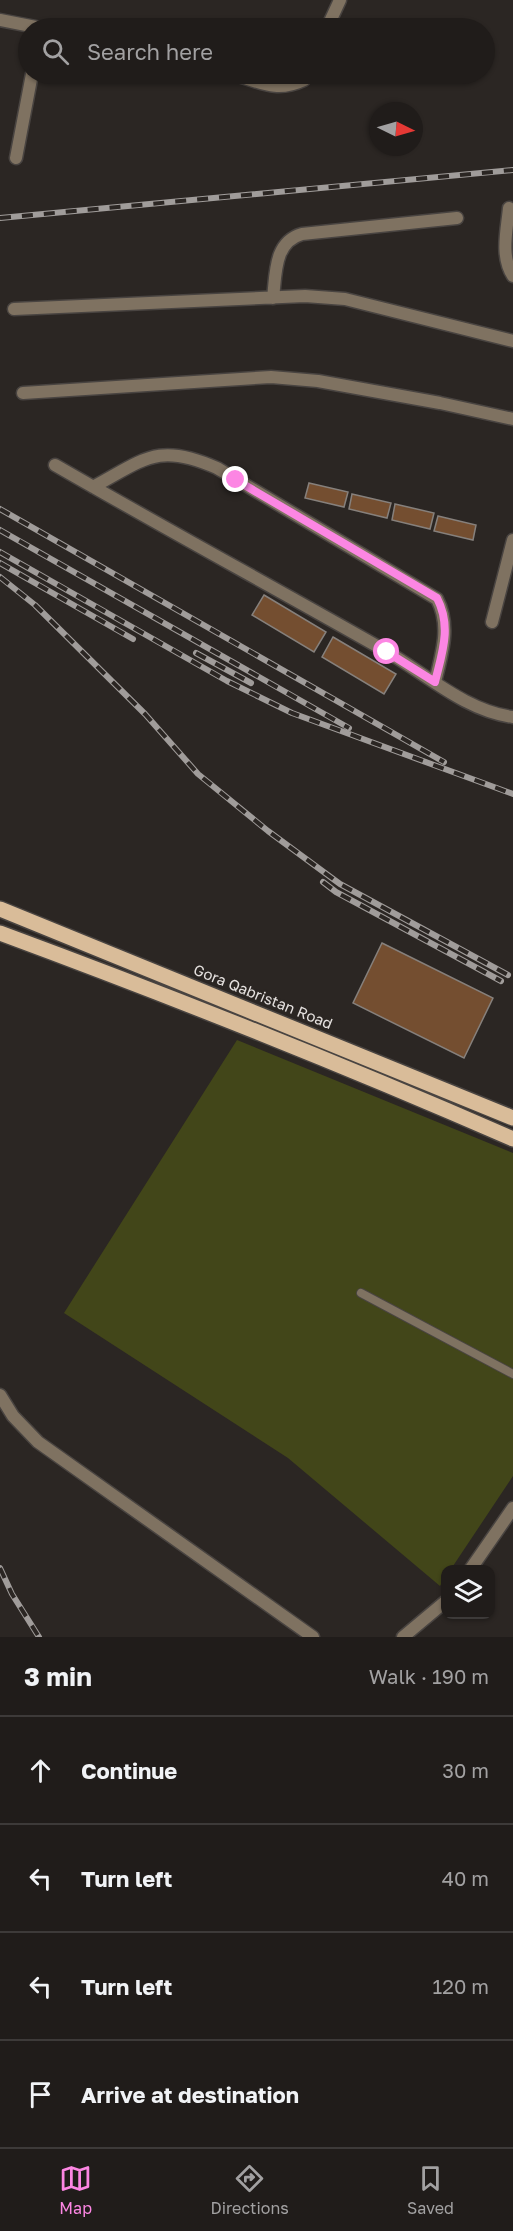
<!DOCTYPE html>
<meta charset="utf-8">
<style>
body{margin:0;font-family:"Golos Text",sans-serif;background:#282523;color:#f1f3f6}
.controls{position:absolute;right:18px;bottom:18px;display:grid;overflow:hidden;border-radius:12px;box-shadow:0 2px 4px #0004}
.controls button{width:54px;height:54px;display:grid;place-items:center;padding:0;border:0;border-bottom:2px solid #3d3a39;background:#201c1a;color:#f1f3f6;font:30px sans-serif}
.compass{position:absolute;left:369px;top:102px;width:54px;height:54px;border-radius:50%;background:#201c1a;box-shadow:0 2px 4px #0004;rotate:95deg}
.stop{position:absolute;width:18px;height:18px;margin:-14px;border:4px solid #fc86e3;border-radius:50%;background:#fff}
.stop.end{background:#fc86e3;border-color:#fff;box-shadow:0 2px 6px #0008}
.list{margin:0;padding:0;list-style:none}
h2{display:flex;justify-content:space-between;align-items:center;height:78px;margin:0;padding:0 24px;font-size:26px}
h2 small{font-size:20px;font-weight:400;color:#a2a1a2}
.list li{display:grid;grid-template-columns:39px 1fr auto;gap:18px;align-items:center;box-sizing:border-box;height:108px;padding:0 24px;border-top:2px solid #3d3a39}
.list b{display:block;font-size:22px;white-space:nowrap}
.list em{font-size:20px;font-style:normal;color:#a2a1a2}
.icon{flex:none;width:33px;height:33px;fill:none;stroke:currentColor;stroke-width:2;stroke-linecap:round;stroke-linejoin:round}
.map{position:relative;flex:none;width:513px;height:1637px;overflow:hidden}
.search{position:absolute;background:#201c1a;box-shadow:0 2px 4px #0004;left:18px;right:18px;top:18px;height:66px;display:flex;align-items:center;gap:15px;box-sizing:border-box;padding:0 21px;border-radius:33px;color:#a2a1a2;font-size:22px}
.sheet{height:510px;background:#201c1a}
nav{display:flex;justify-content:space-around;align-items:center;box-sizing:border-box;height:84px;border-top:2px solid #3d3a39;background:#201c1a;font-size:16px;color:#a2a1a2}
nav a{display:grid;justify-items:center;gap:3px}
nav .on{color:#fc86e3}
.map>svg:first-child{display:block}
.green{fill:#424619}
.building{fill:#744e30;stroke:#86807c;stroke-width:1.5}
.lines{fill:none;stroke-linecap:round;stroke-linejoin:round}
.lane-casing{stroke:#494441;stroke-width:10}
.street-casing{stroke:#494441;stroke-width:15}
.primary-casing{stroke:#494441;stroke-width:18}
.lane{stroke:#7f7261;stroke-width:8}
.street{stroke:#7f7261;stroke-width:12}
.primary{stroke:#d9bc99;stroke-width:15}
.rail-casing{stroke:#a09c9a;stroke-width:6}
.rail{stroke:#2b2623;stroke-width:4;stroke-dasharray:11;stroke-linecap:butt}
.route{stroke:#fc86e3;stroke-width:8}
.labels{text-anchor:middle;stroke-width:4.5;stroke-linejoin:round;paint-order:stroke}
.street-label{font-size:15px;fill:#e5e1df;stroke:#2b2623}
</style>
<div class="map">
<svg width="513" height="1637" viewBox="0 0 513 1637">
<rect width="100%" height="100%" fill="#2b2623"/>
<path class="green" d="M237,1040L513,1153V1476L451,1569L446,1570L445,1577L440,1586L288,1458L64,1313Z"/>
<path class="building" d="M309,483L348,492L344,507L305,498Z
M352,494L391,503L387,518L349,509Z
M395,504L434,513L430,529L392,520Z
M438,516L476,525L473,540L434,531Z
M264,595L326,632L314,652L252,615Z
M333,637L396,674L384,694L322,657Z
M382,943L493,998L464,1058L353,1003Z"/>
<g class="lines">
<defs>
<path id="lane" d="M361,1293L513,1374"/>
<path id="street" d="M0,20L41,28
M327,28L340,0
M232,74C260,82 276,93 304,80L307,74
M16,158L32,74
M509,208C507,230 500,256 513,276
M273,298C276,273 274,242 302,234L457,218
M14,309L305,296L345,299L513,341
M23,393L271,377L318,381L440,403L513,419
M55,465C164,528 275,588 384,650C425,673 465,711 513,717
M93,487C145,459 158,442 217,468L437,599C451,626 442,653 435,682
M492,622L513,540
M0,1395L13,1416L38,1442L313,1637
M470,1570L513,1508
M403,1637L446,1601"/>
<path id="primary" d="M0,909L513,1118
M0,933C173,997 344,1065 513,1139"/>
</defs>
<use href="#lane" class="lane-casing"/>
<use href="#street" class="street-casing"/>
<use href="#primary" class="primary-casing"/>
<use href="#lane" class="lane"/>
<use href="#street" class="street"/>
<use href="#primary" class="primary"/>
<defs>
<path id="rail" d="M0,218L513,170
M0,509L444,762
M0,530L349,728
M0,552L227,681L292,713L513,794
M0,563L133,639
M0,577L35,605L145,714L198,774L268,831L340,884L508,975
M196,653L251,683
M323,882L336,892L501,981
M0,1568L12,1594L39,1637"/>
</defs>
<use href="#rail" class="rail-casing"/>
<use href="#rail" class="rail"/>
</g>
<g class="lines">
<path class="route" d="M236,480L437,598C452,627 442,653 435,682L387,652"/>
</g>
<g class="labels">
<g class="street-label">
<text transform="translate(263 997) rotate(22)" y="5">Gora Qabristan Road</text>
</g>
</g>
</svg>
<div class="controls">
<button><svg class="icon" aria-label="layers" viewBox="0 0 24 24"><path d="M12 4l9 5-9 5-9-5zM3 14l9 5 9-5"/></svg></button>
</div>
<svg class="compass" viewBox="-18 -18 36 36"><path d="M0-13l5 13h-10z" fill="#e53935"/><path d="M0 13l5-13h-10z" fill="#a2a1a2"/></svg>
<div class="stop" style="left:387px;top:652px"></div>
<div class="stop end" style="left:236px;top:480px"></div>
<div class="search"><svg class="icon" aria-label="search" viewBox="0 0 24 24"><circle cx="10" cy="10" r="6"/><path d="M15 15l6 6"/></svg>Search here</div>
</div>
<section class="sheet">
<h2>3 min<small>Walk · 190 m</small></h2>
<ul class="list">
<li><svg class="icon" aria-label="ahead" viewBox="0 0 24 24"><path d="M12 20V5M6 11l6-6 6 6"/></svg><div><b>Continue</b></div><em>30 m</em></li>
<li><svg class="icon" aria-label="left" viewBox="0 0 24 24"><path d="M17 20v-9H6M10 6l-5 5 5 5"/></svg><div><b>Turn left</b></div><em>40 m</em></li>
<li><svg class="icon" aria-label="left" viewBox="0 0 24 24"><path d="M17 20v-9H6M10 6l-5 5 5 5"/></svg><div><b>Turn left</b></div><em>120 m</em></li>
<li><svg class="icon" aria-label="arrive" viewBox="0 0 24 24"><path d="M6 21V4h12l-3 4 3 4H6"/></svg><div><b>Arrive at destination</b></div></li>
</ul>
</section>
<nav>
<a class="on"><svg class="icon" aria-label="map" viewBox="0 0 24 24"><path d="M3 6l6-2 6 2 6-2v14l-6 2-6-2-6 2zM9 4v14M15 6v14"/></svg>Map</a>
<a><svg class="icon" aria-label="directions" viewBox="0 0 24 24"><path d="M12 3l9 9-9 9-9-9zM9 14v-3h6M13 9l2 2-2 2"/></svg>Directions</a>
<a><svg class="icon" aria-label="saved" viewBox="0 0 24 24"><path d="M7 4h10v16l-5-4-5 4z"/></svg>Saved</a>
</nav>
